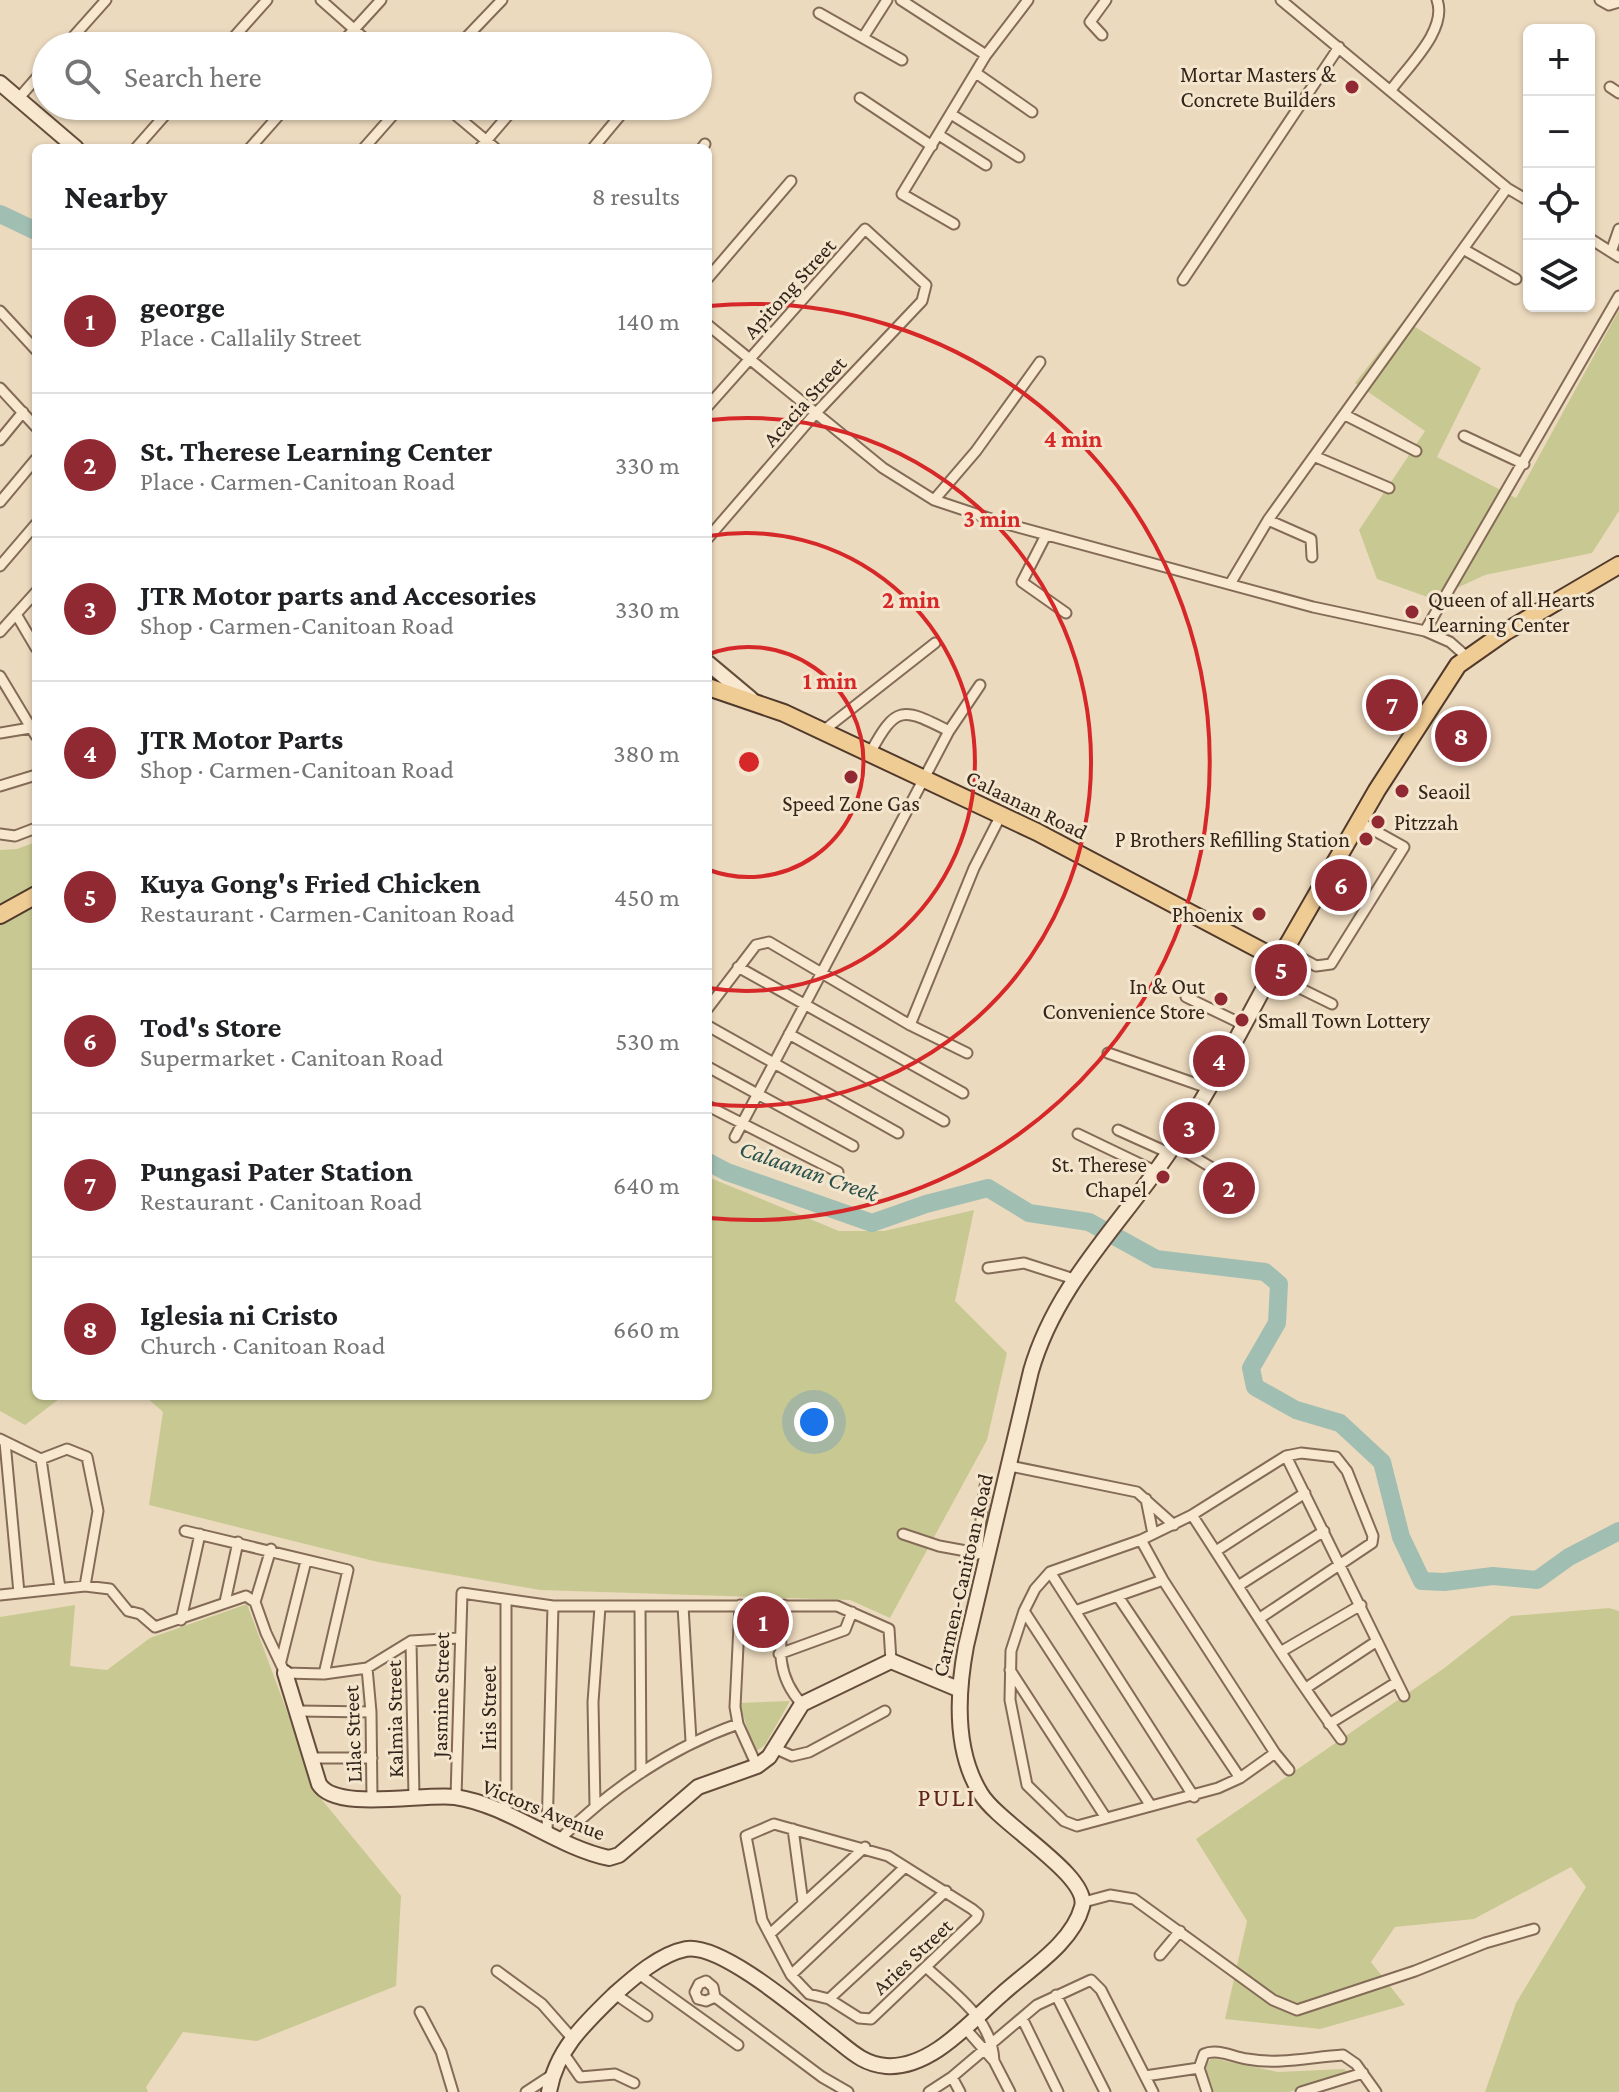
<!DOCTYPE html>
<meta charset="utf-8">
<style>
body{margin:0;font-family:"Crimson Pro",serif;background:#f6f6f6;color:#202124}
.controls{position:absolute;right:24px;top:24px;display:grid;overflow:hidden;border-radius:12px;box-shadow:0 2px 6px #0004}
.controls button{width:72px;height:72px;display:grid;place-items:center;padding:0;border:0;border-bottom:2px solid #e0e0e0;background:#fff;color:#202124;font:40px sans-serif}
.you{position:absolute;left:814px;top:1422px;width:28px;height:28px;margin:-20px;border:6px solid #fff;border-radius:50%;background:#1a73e8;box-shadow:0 0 0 12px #1a73e833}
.badge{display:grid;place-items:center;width:52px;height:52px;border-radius:50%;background:#912932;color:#fff;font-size:26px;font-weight:700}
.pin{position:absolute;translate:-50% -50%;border:4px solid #fff;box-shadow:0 2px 8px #0006}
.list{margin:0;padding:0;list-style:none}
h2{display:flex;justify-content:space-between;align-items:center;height:104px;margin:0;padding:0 32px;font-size:34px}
h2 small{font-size:26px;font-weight:400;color:#757577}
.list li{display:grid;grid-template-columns:52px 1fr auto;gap:24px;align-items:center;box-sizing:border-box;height:144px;padding:0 32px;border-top:2px solid #e0e0e0}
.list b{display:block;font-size:30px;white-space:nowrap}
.list p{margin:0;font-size:26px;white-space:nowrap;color:#757577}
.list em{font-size:26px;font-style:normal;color:#757577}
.icon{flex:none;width:44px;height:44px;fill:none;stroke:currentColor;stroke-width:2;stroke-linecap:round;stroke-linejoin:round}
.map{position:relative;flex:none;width:1619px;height:2092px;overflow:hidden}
.search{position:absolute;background:#fff;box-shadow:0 2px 6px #0004;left:32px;top:32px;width:680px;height:88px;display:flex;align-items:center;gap:20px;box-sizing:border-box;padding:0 28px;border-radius:44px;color:#757577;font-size:30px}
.panel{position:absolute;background:#fff;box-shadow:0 2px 6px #0004;left:32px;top:144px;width:680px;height:1256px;border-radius:12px}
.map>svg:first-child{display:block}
.green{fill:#c8c992}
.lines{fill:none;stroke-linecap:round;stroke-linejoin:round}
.river{stroke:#a1beb3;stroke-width:18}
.street-casing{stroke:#846b57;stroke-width:13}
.secondary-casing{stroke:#654c3b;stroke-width:18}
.primary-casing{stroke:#513a2c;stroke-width:20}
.street{stroke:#f8e8d0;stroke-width:9}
.secondary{stroke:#f8e8d0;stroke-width:14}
.primary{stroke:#f0cc95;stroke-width:16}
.ring{fill:none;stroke:#d62828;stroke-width:4}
.poi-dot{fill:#912932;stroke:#f4e5cd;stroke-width:3}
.labels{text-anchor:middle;stroke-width:6;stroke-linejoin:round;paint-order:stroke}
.poi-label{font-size:22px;fill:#33251b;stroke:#f4e5cd;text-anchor:end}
.street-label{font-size:22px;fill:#33251b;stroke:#f4e5cd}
.water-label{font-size:24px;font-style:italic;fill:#2b534d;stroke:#f4e5cd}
.quarter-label{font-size:26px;letter-spacing:2px;fill:#5f241c;stroke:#f4e5cd}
.centre{fill:#d62828;stroke:#f4e5cd;stroke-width:4}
.ring-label{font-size:24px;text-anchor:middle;font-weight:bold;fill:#d62828;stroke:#f4e5cd;stroke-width:6;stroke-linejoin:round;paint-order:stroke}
</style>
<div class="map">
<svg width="1619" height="2092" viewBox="0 0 1619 2092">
<rect width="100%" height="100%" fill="#ecdabe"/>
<path class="green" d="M1619,310V511L1592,553L1485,575L1433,599L1377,579L1359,530L1425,431L1355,383L1404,320L1481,368L1437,457L1516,498Z
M36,842V1396H63L25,1425L0,1411V850L17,849Z
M708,1177L839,1231H884L974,1210L955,1301L1007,1353L987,1440L890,1618L850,1600L540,1590L378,1562L149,1505L163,1412L145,1396H708Z
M247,1604L318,1795L401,1896L396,1986L257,2041L183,2032L146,2087L148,2092H0V1617L75,1605L70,1666L107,1670L150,1638Z
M1609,1608L1619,1611V2092H1485L1516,2003L1586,1887L1571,1867L1474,1919L1395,1927L1371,1962L1405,2005L1320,2029L1225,2019L1247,1921L1196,1839L1443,1669L1511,1616Z
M790,1701L765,1745L755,1752L739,1703Z
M1211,2058L1278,2072L1344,2069L1349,2073L1289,2092H1214L1205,2068Z"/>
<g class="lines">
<path class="river" d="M0,214L36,231
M708,1162L727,1172L872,1223L926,1204L988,1188L1029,1213L1089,1222L1156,1259L1265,1272L1279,1284L1277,1323L1251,1368L1255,1387L1296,1410L1340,1423L1382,1462L1401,1537L1422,1581L1444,1582L1493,1576L1537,1580L1569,1557L1619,1531"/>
<defs>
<path id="street" d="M321,0L373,46
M901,0L986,55
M1281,0L1507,188L1529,201
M1600,0L1609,5L1619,2
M819,13L902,60
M1102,35L1090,22L1106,0
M864,36L887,0
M65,46L106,0
M226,46L267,0
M339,46L381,0
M458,46L502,0
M976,73L1032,112
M1610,87L1619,93
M1391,90C1407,67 1448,30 1437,0
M860,98L932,146
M18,99L46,67
M445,106L495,148
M951,114L1019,157
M939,135L986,165
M136,148L173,106
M250,148L287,106
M364,148L401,106
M480,148L516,106
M593,148L628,106
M702,148L705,144
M954,224L902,194L986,55L1028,0
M1589,238L1619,257
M1463,249L1516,279
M1611,252L1619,229
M708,278L791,181
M1183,280L1339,47
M0,311L36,350
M708,325L883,468L934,500L1003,523L1313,607L1425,631L1450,642L1467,657
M0,388L36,427
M708,406L865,229L926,285L922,301L814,415L708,538
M1345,415L1416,451
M1464,436L1524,464
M0,440L23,412
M1316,457L1389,488
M934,500L976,451L1040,362
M0,502L36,459
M1268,520L1311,539L1312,557
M1046,535L1022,582L1066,613
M0,566L36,524
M1230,584L1268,520L1507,188
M16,614L36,648
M1425,631L1619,296
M0,632L36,592
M0,676L36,736
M823,731L935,643
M0,733L30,728
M870,753C896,705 902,707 949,731
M0,786L36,775
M0,834L15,836L36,828
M1285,949L1316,966L1331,964L1404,847L1359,822
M738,967L963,1093
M1271,974L1332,1004
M1186,997L1244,1025
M708,1008L756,945L769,942L910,1025L967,1053
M910,1025L974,868L1001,815
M708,1026L898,1133
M789,1034L944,1121
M1108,1053L1208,1088
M708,1067L853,1146
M708,1106L838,1172
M1118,1130L1169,1153
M1078,1134L1155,1171
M735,1137L949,731L980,685
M1174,1145L1219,1172
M988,1268L1024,1263L1074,1279
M0,1439L41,1459L67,1449L87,1457L98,1511L85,1586
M5,1442L19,1593
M1286,1456L1404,1696
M41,1459L60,1588
M1010,1466L1137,1492L1174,1525
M1146,1499L1153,1534
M1192,1515L1141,1540L1050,1572L1035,1589L1024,1611L1011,1651L1010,1700L1027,1785L1064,1821L1077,1826L1218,1788L1240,1778L1275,1753L1289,1770
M185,1531L348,1570L324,1674
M903,1534L939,1546L988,1555
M1141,1540L1163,1580L1275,1753
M1216,1551L1305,1493
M977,1554L985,1486
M1050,1572L1194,1797
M1238,1586L1324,1531
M0,1595L85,1586L110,1589L128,1611L140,1614L155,1627L246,1596L255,1602L266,1633L285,1673L324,1674L367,1668L411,1641L459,1638
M1119,1598L1240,1778
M225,1602L238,1542
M255,1602L271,1549
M740,1605L735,1707L738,1724L757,1766
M784,1605C780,1643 774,1674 802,1704
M640,1606L641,1773
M683,1606L691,1741
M1024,1611L1151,1806
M1075,1611L1163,1580
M1260,1618L1372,1543L1373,1536L1347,1471L1336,1457L1301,1453L1286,1456L1192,1515C1241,1590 1288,1667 1341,1739
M181,1620L200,1534
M411,1641L414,1797
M1282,1651L1361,1605
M779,1654L845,1630L852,1612
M281,1661L306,1561
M367,1668L371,1712L372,1799
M1010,1670L1106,1818
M1306,1688L1377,1641
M298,1711L371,1712
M1329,1724L1397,1682
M774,1748L792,1756L809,1752L885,1711
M312,1758H372
M456,1797L462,1593L553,1606H837L889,1629L891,1661
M595,1805L593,1702L600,1607
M506,1815V1601
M774,1824L888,1856L972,1909L978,1914L976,1919L871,2019L859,2018L829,1999L809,1994L791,1975L762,1920L746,1836Z
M793,1829L803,1903
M547,1833L553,1606
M561,1838C612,1788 670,1748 738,1724
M1084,1902L1110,1895L1134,1899L1273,2000L1297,2010L1415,1971L1485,1943L1534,1929
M771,1933L865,1847
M1160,1955L1180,1931
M927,1968C956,1995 992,2019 994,2061
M497,1971L542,2004L572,2038
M639,1974L738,2045
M791,1975L905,1867
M615,1994L647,2016
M1056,1995L1105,2092
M715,1997L706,2001L698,1999L695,1992L699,1984L706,1981L713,1987L715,1997L822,2077L848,2092
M829,1999L946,1891
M420,2012L441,2052L453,2092
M1022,2018L1058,2092
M964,2027L994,2061L1010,2092
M562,2051L580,2077L615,2074L634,2083
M1145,2076L1199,2068
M952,2077L960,2092
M526,2092L552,2075
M929,2092L952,2077L1037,2005L1091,1980L1101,1990L1153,2092
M1207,2092L1199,2068L1204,2054C1217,2048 1233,2057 1247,2059C1280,2065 1311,2057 1343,2055L1356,2064L1376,2092
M1301,2092L1363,2073"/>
<path id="secondary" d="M0,83L76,148
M708,663L751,699
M285,1673L319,1784C336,1812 424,1793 455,1797C509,1805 556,1847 609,1858L619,1855L698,1787L757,1766L769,1757L802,1704L891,1661L958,1689
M549,2092C556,2050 585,2023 615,1994C634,1977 660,1954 686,1949C721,1943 801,2012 829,2034C848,2048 861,2064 886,2066C931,2069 970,2022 1001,1995C1028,1970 1072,1944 1082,1907C1091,1876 999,1824 981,1794C954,1751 957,1694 966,1646L1031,1371C1056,1284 1121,1224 1170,1151C1211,1090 1244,1024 1279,960"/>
<path id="primary" d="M708,687L784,713L1037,832L1279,960L1377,790L1458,665L1505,632L1619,565
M0,915L36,895"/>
</defs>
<use href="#street" class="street-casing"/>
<use href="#secondary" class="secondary-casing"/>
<use href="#primary" class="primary-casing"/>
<use href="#street" class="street"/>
<use href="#secondary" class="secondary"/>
<use href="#primary" class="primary"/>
</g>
<g class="ring">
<path d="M709 654A115 115 0 1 1 709 870"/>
<path d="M709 536A229 229 0 1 1 709 988"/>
<path d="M710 420A344 344 0 1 1 710 1104"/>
<path d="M709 306A458 458 0 1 1 709 1218"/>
</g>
<g class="poi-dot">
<circle cx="1352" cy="87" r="8"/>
<circle cx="1412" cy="612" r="8"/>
<circle cx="851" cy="777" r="8"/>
<circle cx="1402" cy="791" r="8"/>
<circle cx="1378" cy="822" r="8"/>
<circle cx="1366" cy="839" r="8"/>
<circle cx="1259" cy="914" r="8"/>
<circle cx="1221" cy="999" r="8"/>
<circle cx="1242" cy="1020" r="8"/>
<circle cx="1163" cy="1177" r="8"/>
</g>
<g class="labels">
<g class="poi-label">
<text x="1336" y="82">Mortar Masters &amp;<tspan x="1336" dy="25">Concrete Builders</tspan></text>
<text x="1428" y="607" text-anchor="start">Queen of all Hearts<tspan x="1428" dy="25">Learning Center</tspan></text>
<text x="1418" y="799" text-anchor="start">Seaoil</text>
<text x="851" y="811" text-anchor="middle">Speed Zone Gas</text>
<text x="1394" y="830" text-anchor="start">Pitzzah</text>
<text x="1350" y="847">P Brothers Refilling Station</text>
<text x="1243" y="922">Phoenix</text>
<text x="1205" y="994">In &amp; Out<tspan x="1205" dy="25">Convenience Store</tspan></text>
<text x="1258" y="1028" text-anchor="start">Small Town Lottery</text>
<text x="1147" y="1172">St. Therese<tspan x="1147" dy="25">Chapel</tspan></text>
</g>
<g class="street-label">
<text transform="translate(789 288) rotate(-48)" y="8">Apitong Street</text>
<text transform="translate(804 401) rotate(-48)" y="8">Acacia Street</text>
<text transform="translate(1027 804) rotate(26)" y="8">Calaanan Road</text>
<text transform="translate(962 1575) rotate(-77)" y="8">Carmen-Canitoan Road</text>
<text transform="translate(440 1695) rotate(-89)" y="8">Jasmine Street</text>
<text transform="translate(488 1708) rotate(-90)" y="8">Iris Street</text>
<text transform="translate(394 1719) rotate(-91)" y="8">Kalmia Street</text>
<text transform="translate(352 1734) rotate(-92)" y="8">Lilac Street</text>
<text transform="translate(544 1809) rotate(22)" y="8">Victors Avenue</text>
<text transform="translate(912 1956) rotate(-43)" y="8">Aries Street</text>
</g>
<g class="water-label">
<text transform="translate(809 1171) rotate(19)" y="8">Calaanan Creek</text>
</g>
<g class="quarter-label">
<text x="947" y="1806">PULI</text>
</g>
</g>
<circle cx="749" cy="762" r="12" class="centre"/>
<g class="ring-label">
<text x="1073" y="447">4 min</text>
<text x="992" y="527">3 min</text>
<text x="911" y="608">2 min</text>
<text x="830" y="689">1 min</text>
</g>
</svg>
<div class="controls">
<button>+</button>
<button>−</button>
<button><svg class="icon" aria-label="locate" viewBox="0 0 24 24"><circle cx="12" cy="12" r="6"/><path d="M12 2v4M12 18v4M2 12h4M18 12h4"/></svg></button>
<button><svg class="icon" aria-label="layers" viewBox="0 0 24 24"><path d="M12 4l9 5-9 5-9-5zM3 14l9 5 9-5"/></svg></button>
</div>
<div class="you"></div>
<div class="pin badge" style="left:763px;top:1622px">1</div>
<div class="pin badge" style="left:1229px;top:1188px">2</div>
<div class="pin badge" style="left:1189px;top:1128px">3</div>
<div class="pin badge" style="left:1219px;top:1061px">4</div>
<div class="pin badge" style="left:1281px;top:970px">5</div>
<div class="pin badge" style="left:1341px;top:885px">6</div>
<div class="pin badge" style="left:1392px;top:705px">7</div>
<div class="pin badge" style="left:1461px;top:736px">8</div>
<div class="search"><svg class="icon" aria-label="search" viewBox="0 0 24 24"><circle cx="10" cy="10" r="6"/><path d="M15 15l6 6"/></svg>Search here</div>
<section class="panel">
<h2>Nearby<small>8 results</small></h2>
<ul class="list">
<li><span class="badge">1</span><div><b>george</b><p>Place · Callalily Street</p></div><em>140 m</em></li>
<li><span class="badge">2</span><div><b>St. Therese Learning Center</b><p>Place · Carmen-Canitoan Road</p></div><em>330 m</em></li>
<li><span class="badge">3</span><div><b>JTR Motor parts and Accesories</b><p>Shop · Carmen-Canitoan Road</p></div><em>330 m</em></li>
<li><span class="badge">4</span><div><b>JTR Motor Parts</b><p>Shop · Carmen-Canitoan Road</p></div><em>380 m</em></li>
<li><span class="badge">5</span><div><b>Kuya Gong's Fried Chicken</b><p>Restaurant · Carmen-Canitoan Road</p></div><em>450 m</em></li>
<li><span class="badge">6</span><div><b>Tod's Store</b><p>Supermarket · Canitoan Road</p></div><em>530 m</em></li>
<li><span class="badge">7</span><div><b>Pungasi Pater Station</b><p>Restaurant · Canitoan Road</p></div><em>640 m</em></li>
<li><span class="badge">8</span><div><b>Iglesia ni Cristo</b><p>Church · Canitoan Road</p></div><em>660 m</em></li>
</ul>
</section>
</div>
